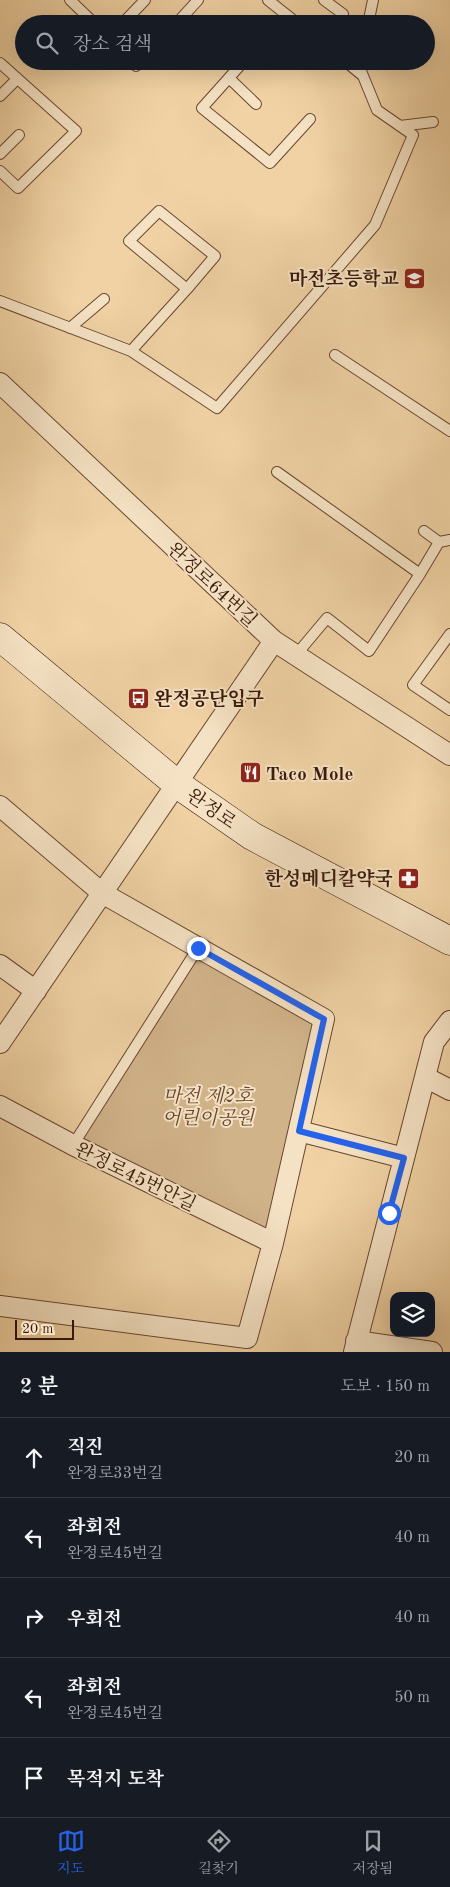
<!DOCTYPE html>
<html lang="ko">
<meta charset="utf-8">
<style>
body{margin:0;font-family:"Old Standard TT","Noto Serif KR",serif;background:#20242c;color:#f1f3f6}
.controls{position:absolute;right:15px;bottom:15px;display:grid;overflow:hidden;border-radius:10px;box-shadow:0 5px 20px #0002}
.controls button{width:45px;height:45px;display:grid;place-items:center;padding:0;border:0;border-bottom:1px solid #363941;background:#171b24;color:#f1f3f6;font:25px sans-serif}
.scale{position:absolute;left:15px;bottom:12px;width:59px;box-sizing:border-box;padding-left:5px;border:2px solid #3a190a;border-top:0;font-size:14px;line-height:18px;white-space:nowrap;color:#3a190a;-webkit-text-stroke:4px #f5e2c4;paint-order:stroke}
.stop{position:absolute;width:15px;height:15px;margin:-11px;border:4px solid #2563eb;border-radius:50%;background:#fff}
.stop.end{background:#2563eb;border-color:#fff;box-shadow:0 1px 5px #0008}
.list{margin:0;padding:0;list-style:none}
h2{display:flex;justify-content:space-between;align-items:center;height:65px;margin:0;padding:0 20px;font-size:21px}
h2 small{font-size:16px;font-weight:400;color:#9ea1a6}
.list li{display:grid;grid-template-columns:32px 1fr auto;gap:15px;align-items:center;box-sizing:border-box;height:80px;padding:0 20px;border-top:1px solid #363941}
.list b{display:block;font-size:19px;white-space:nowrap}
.list p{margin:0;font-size:16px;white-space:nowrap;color:#9ea1a6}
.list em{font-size:16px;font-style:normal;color:#9ea1a6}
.icon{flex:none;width:28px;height:28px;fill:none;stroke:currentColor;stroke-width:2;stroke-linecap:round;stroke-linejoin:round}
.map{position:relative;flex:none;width:450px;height:1352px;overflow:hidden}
.search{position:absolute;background:#171b24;box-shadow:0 5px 20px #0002;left:15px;right:15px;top:15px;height:55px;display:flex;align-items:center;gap:12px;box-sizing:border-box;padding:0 18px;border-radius:28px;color:#9ea1a6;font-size:19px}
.sheet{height:465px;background:#171b24}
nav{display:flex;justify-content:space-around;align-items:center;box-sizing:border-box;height:70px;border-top:1px solid #363941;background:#171b24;font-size:14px;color:#9ea1a6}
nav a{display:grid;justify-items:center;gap:2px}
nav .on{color:#2563eb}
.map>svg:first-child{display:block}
.green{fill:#d1b38a;stroke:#86664a}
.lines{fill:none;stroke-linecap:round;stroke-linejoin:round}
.service-casing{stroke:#684730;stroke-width:12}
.minor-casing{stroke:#684730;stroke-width:22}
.secondary-casing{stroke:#3a190a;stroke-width:29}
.service{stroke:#f5e2c4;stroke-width:10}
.minor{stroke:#f5e2c4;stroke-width:20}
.secondary{stroke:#f5e2c4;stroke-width:28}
.route{stroke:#2563eb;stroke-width:6}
.labels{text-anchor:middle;stroke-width:4;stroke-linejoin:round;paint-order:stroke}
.poi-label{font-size:19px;font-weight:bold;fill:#3a190a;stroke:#f5e2c4;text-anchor:end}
.street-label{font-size:19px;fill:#3a190a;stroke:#f5e2c4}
.park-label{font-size:19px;font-style:italic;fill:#674730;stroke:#f5e2c4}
</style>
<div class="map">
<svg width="450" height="1352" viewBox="0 0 450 1352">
<rect width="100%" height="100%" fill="#f0d2a4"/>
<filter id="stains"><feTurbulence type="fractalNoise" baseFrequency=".004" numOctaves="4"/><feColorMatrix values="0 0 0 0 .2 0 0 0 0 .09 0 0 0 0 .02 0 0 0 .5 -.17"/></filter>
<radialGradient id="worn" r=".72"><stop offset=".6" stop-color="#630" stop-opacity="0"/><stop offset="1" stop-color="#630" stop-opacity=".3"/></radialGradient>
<path class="green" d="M198,948L324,1019L273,1243L73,1145Z"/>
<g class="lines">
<defs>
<path id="service" d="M70,0L95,24
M268,0L298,24
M324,0L343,14
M122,24L145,0
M176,24L198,0
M368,24L373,0
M131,61L136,66L140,61
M244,61L202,108L270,163L310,119
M345,61L362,75
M0,63L76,131L18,188L0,171
M229,78L256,104
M0,96L17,79
M400,126L433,122
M0,154L19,135
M0,301L131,351L217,408L375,225L413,135L377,110L359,66L360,61
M70,328L104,299
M131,351L187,289L129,241L159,211L215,256L187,289
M335,355L450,431
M277,472L420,574
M424,531L439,542
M450,634L413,685L450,710
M296,655L327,618L369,651L420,574L439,542L450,540
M73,1145L198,948"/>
<path id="minor" d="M0,383L274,641L450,755
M0,806L102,893L324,1019L273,1243L247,1338L0,1306
M0,965L36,991
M0,1043L274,641
M425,1077L450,1090
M0,1106L73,1145L273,1243
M299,1131L404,1158
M356,1341L432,1352
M354,1352L434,1042L450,1021"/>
<path id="secondary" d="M0,637L177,784L252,836L450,941"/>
</defs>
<use href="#service" class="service-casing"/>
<use href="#minor" class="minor-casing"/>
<use href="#secondary" class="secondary-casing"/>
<use href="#service" class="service"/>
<use href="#minor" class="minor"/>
<use href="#secondary" class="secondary"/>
</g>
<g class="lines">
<path class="route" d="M198,948L324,1019L299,1131L404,1158L389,1213"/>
</g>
<defs>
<symbol id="school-square" viewBox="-11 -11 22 22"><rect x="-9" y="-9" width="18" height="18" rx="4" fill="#8f2418" stroke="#f5e2c4"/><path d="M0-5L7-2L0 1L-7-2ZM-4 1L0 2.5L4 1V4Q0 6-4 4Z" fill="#fff"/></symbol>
<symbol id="bus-square" viewBox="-11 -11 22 22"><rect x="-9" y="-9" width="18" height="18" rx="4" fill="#8f2418" stroke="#f5e2c4"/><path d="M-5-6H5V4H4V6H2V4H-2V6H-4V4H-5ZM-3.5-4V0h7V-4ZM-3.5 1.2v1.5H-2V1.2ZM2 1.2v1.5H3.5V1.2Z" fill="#fff"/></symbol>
<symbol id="restaurant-square" viewBox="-11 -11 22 22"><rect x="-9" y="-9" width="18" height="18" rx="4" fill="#8f2418" stroke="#f5e2c4"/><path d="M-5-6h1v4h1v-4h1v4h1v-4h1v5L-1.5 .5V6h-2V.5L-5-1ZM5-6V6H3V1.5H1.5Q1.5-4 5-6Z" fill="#fff"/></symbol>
<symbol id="pharmacy-square" viewBox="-11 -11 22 22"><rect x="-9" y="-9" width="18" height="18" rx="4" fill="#8f2418" stroke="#f5e2c4"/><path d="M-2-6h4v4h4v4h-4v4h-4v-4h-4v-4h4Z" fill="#fff"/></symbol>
</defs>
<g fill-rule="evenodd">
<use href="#school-square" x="402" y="266" width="25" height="25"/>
<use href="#bus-square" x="126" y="686" width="25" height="25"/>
<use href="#restaurant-square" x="238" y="760" width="25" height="25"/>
<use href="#pharmacy-square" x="396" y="866" width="25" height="25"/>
</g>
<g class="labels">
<g class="poi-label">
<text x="399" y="285">마전초등학교</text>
<text x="154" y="705" text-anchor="start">완정공단입구</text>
<text x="266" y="780" text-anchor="start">Taco Mole</text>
<text x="393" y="885">한성메디칼약국</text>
</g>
<g class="street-label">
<text transform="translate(213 584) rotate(43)" y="7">완정로64번길</text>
<text transform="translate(212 808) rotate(35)" y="7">완정로</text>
<text transform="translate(136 1176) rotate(26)" y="7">완정로45번안길</text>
</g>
<g class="park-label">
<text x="208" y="1102">마전 제2호<tspan x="208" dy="22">어린이공원</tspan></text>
</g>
</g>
<rect width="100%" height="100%" filter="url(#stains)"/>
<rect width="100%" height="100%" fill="url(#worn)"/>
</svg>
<div class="controls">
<button><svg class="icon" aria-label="layers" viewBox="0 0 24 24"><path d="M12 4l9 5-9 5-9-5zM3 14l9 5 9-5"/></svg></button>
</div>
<div class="scale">20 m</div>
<div class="stop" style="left:389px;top:1213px"></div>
<div class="stop end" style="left:198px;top:948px"></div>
<div class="search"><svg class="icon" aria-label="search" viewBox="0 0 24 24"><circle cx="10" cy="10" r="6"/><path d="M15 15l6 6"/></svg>장소 검색</div>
</div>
<section class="sheet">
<h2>2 분<small>도보 · 150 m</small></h2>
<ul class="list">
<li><svg class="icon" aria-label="ahead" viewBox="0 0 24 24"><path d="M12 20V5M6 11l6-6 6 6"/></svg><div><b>직진</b><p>완정로33번길</p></div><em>20 m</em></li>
<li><svg class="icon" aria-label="left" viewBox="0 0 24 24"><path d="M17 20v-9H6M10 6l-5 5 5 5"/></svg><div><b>좌회전</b><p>완정로45번길</p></div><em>40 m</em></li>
<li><svg class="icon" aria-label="right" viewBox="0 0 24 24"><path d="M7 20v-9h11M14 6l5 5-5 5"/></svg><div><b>우회전</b></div><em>40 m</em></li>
<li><svg class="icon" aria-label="left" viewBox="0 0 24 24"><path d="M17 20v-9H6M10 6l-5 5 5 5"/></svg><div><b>좌회전</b><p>완정로45번길</p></div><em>50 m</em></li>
<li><svg class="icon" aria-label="arrive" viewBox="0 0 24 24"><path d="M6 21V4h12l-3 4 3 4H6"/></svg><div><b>목적지 도착</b></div></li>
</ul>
</section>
<nav>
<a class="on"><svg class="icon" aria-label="map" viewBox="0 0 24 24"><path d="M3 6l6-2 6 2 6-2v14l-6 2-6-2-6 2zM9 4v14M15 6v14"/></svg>지도</a>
<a><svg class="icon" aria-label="directions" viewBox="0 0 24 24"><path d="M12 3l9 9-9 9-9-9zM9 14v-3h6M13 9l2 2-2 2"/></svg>길찾기</a>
<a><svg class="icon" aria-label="saved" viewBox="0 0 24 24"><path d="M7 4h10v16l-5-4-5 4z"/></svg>저장됨</a>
</nav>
